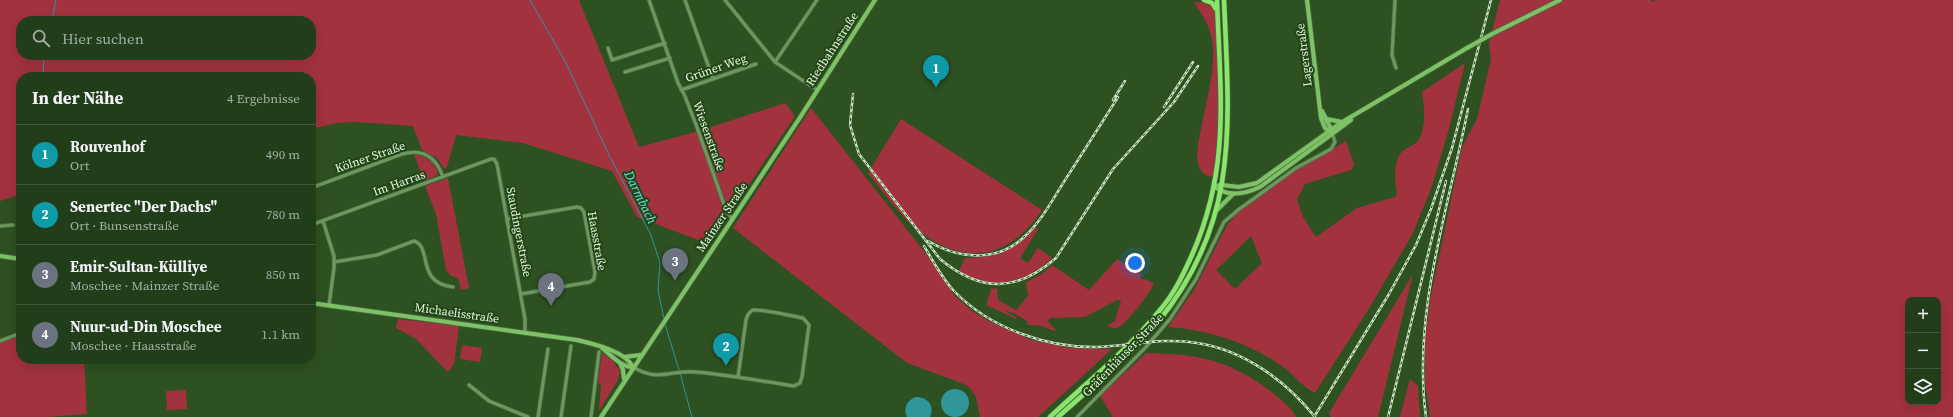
<!DOCTYPE html>
<html lang="de">
<meta charset="utf-8">
<style>
body{margin:0;font-family:"Source Serif 4",serif;background:#2a4423;color:#f1f3f6}
.controls{position:absolute;right:12px;bottom:12px;display:grid;overflow:hidden;border-radius:8px;box-shadow:0 4px 16px #0002}
.controls button{width:36px;height:36px;display:grid;place-items:center;padding:0;border:0;border-bottom:1px solid #3f5639;background:#223d1a;color:#f1f3f6;font:20px sans-serif}
.you{position:absolute;left:1135px;top:263px;width:14px;height:14px;margin:-10px;border:3px solid #fff;border-radius:50%;background:#1a73e8;box-shadow:0 0 0 6px #1a73e833}
.badge{display:grid;place-items:center;width:26px;height:26px;border-radius:50%;background:#bca0f2;color:#fff;font-size:13px;font-weight:700}
.pin{position:absolute;translate:-50% -33px;filter:drop-shadow(0 1px 2px #0008)}
.pin::after{content:'';position:absolute;top:21px;width:14px;height:12px;background:inherit;clip-path:polygon(0 0,100% 0,50% 100%)}
.list{margin:0;padding:0;list-style:none}
h2{display:flex;justify-content:space-between;align-items:center;height:52px;margin:0;padding:0 16px;font-size:17px}
h2 small{font-size:13px;font-weight:400;color:#a2aea2}
.list li{display:grid;grid-template-columns:26px 1fr auto;gap:12px;align-items:center;box-sizing:border-box;height:60px;padding:0 16px;border-top:1px solid #3f5639}
.list b{display:block;font-size:15px;white-space:nowrap}
.list p{margin:0;font-size:13px;white-space:nowrap;color:#a2aea2}
.list em{font-size:13px;font-style:normal;color:#a2aea2}
.icon{flex:none;width:22px;height:22px;fill:none;stroke:currentColor;stroke-width:2;stroke-linecap:round;stroke-linejoin:round}
.map{position:relative;flex:none;width:1953px;height:417px;overflow:hidden}
.search{position:absolute;background:#223d1a;box-shadow:0 4px 16px #0002;left:16px;top:16px;width:300px;height:44px;display:flex;align-items:center;gap:10px;box-sizing:border-box;padding:0 14px;border-radius:16px;color:#a2aea2;font-size:15px}
.panel{position:absolute;background:#223d1a;box-shadow:0 4px 16px #0002;left:16px;top:72px;width:300px;height:292px;border-radius:16px}
.map>svg:first-child{display:block}
.green{fill:#a3323f;fill-rule:evenodd}
.water{fill:#2f9699}
.lines{fill:none;stroke-linecap:round;stroke-linejoin:round}
.stream{stroke:#2f9699;stroke-width:1}
.street-casing{stroke:#4e6f43;stroke-width:4.5}
.secondary-casing{stroke:#4e6f43;stroke-width:5.5}
.primary-casing{stroke:#4e6f43;stroke-width:6}
.street{stroke:#6c975e;stroke-width:3}
.secondary{stroke:#7dc366;stroke-width:4}
.primary{stroke:#8ae56b;stroke-width:4.5}
.rail-casing{stroke:#cae1c3;stroke-width:2.5}
.rail{stroke:#234617;stroke-width:1;stroke-dasharray:3;stroke-linecap:butt}
.secondary-bridge-casing{stroke:#4e6f43;stroke-width:5.5;stroke-linecap:butt}
.secondary-bridge{stroke:#7dc366;stroke-width:4}
.labels{text-anchor:middle;stroke-width:4;stroke-linejoin:round;paint-order:stroke}
.street-label{font-size:12px;fill:#e2f7dc;stroke:#234617}
.water-label{font-size:13px;font-style:italic;fill:#66e1e6;stroke:#234617}
</style>
<div class="map">
<svg width="1953" height="417" viewBox="0 0 1953 417">
<rect width="100%" height="100%" fill="#2e5122"/>
<path class="green" d="M0,0H579L639,147L699,131L785,103L795,116L709,244L637,217L612,171L523,143L456,135L447,167L444,169L437,158L422,150L413,126L355,122L337,123L311,129V77H21V194L0,201ZM21,21H311V55H21Z
M1500,0H1651L1652,2L1656,0H1953V417H1430L1425,380V339L1430,300L1462,147L1477,119L1491,59L1489,44ZM1908,300H1938V402H1908Z
M1194,2L1207,3L1215,11C1217,66 1222,121 1213,175L1211,177C1201,174 1198,167 1197,157C1199,122 1220,68 1211,35C1208,22 1200,13 1194,2Z
M1465,63L1449,129L1431,189L1413,233L1370,307L1315,393C1301,386 1294,374 1282,366C1247,342 1209,330 1168,327L1194,290L1227,225L1239,211L1299,168L1346,141L1354,165L1351,170L1305,184L1297,199L1303,217L1316,237L1357,208L1395,197L1397,194C1395,180 1393,166 1400,154C1404,148 1414,146 1418,141C1427,127 1424,106 1422,92ZM1251,236L1262,263L1235,289L1216,270Z
M811,108L927,255L954,295L972,311L991,322L1031,340L1071,348L1112,349L1038,417H980L976,397L969,387L959,382L907,363L733,228Z
M901,119L1042,210C1007,263 958,267 911,224C895,209 882,190 868,173Z
M414,154C425,156 437,163 438,175L424,181Z
M448,178L469,288L461,290L458,278L451,276L446,270L436,214L425,186Z
M1035,227L1038,229L1020,258L1028,263L1038,248L1052,258C1026,283 992,292 959,271L965,258C994,258 1017,251 1035,227Z
M1117,259L1141,274V279L1145,280L1146,279L1154,284C1147,296 1130,320 1119,327C1115,329 1111,328 1107,326L1115,321L1121,301L1117,300L1085,317L1050,318L1047,321L1056,330L1054,331L1042,326L1028,325L1027,321L1014,313L1005,311L1017,318L1016,319L986,305L991,289L997,288L998,300L1016,310L1028,296L1026,282L1042,274L1052,265L1089,290Z
M1413,274L1378,417H1331L1329,413Z
M398,319L459,326L454,364L448,372L416,339L396,328Z
M21,336V359H84L87,414L46,417H0V343Z
M462,345L482,348L480,362L460,359Z
M602,353L612,360L620,371L618,380L599,411L601,384L598,383Z
M1146,353C1199,354 1230,360 1273,393C1280,399 1292,408 1296,417H1113L1100,396Z
M1410,379L1418,386L1420,417H1400Z
M186,390L187,409L167,410L166,391Z"/>
<path class="water" d="M941 403a14 14 0 1 1 28 0a14 14 0 1 1-28 0Z
M916,397C928,397 935,406 930,417H907C903,408 907,400 916,397Z"/>
<g class="lines">
<path class="stream" d="M530,0L565,61L610,157L651,235L660,263L658,290L664,319
M52,21L56,0
M43,77L44,55
M665,324L679,370
M680,373L692,417"/>
<defs>
<path id="street" d="M649,0L678,83L684,94L697,127L727,213L733,219
M685,0L713,79
M725,0L775,62L817,90
M1395,0L1392,55L1396,68
M608,48L612,60L665,43
M775,62L817,0
M625,72L670,58
M681,90L756,64
M311,174L315,186
M311,188L402,154C423,148 436,157 443,177
M507,219L577,207L581,208L584,212L595,272L594,279L590,282L521,294
M323,221L334,256V268L329,305
M311,225L491,159H494L497,164L525,319V332
M0,226L13,225
M334,262L377,255L414,241C433,247 415,283 453,287
M0,341L21,333
M633,367C659,383 671,369 696,372C729,375 761,381 794,386L800,383L802,377L809,325L803,318C793,316 761,309 753,310C748,312 747,317 746,320L738,377
M469,385L489,401L528,417
M538,417L548,349
M561,417L571,346
M591,417L599,352
M1077,417L1145,348L1170,319L1196,279L1224,222L1238,210L1296,168L1331,149L1335,142L1332,133"/>
<path id="secondary" d="M1307,0L1321,118L1325,128L1330,132
M1492,34L1560,0
M1322,111L1332,131
M1326,119L1342,122
M1214,186L1222,185L1239,187L1257,183L1339,124L1467,48
M1214,186C1228,198 1245,194 1260,187L1351,120
M1217,210L1233,194
M0,256L21,259
M311,303L577,340C594,344 625,351 633,367
M602,348C610,354 622,368 633,367
M624,357L641,355
M620,363L623,370L624,379
M601,417L801,116L875,0"/>
<path id="primary" d="M1204,0L1212,3L1216,9
M1050,417C1087,382 1128,350 1160,310C1174,294 1183,275 1192,255C1231,167 1220,93 1217,0
M1058,417C1091,387 1128,358 1157,323C1241,222 1229,122 1224,0"/>
</defs>
<use href="#street" class="street-casing"/>
<use href="#secondary" class="secondary-casing"/>
<use href="#primary" class="primary-casing"/>
<use href="#street" class="street"/>
<use href="#secondary" class="secondary"/>
<use href="#primary" class="primary"/>
<defs>
<path id="rail" d="M853,94L850,125L859,154L940,259C980,292 1016,293 1056,258L1113,169L1174,102L1198,66
M1113,100L1125,81
M1164,107L1193,62
M928,241C958,259 997,263 1024,237C1042,221 1054,197 1067,177C1084,151 1101,124 1118,97
M924,246C933,261 942,278 954,291C990,328 1046,348 1097,347C1130,346 1164,337 1197,343C1244,350 1286,381 1315,417
M1314,417L1389,294L1416,245L1431,209L1452,148L1491,0
M1388,417L1446,181
M1426,417C1412,314 1448,210 1468,109"/>
</defs>
<use href="#rail" class="rail-casing"/>
<use href="#rail" class="rail"/>
<defs>
<path id="secondary-bridge" d="M1467,48L1492,34"/>
</defs>
<use href="#secondary-bridge" class="secondary-bridge-casing"/>
<use href="#secondary-bridge" class="secondary-bridge"/>
</g>
<g class="labels">
<g class="street-label">
<text transform="translate(832 49) rotate(-57)" y="4">Riedbahnstraße</text>
<text transform="translate(1304 55) rotate(-97)" y="4">Lagerstraße</text>
<text transform="translate(716 68) rotate(-19)" y="4">Grüner Weg</text>
<text transform="translate(709 136) rotate(70)" y="4">Wiesenstraße</text>
<text transform="translate(370 157) rotate(-19)" y="4">Kölner Straße</text>
<text transform="translate(399 183) rotate(-20)" y="4">Im Harras</text>
<text transform="translate(722 217) rotate(-56)" y="4">Mainzer Straße</text>
<text transform="translate(519 232) rotate(79)" y="4">Staudingerstraße</text>
<text transform="translate(597 241) rotate(80)" y="4">Haasstraße</text>
<text transform="translate(457 313) rotate(8)" y="4">Michaelisstraße</text>
<text transform="translate(1123 355) rotate(-46)" y="4">Gräfenhäuser Straße</text>
</g>
<g class="water-label">
<text transform="translate(641 197) rotate(64)" y="5">Darmbach</text>
</g>
</g>
</svg>
<div class="controls">
<button>+</button>
<button>−</button>
<button><svg class="icon" aria-label="layers" viewBox="0 0 24 24"><path d="M12 4l9 5-9 5-9-5zM3 14l9 5 9-5"/></svg></button>
</div>
<div class="you"></div>
<div class="pin badge" style="left:936px;top:88px;background:#0f9aa8">1</div>
<div class="pin badge" style="left:726px;top:366px;background:#0f9aa8">2</div>
<div class="pin badge" style="left:675px;top:281px;background:#6b7280">3</div>
<div class="pin badge" style="left:551px;top:306px;background:#6b7280">4</div>
<div class="search"><svg class="icon" aria-label="search" viewBox="0 0 24 24"><circle cx="10" cy="10" r="6"/><path d="M15 15l6 6"/></svg>Hier suchen</div>
<section class="panel">
<h2>In der Nähe<small>4 Ergebnisse</small></h2>
<ul class="list">
<li><span class="badge" style="background:#0f9aa8">1</span><div><b>Rouvenhof</b><p>Ort</p></div><em>490 m</em></li>
<li><span class="badge" style="background:#0f9aa8">2</span><div><b>Senertec &quot;Der Dachs&quot;</b><p>Ort · Bunsenstraße</p></div><em>780 m</em></li>
<li><span class="badge" style="background:#6b7280">3</span><div><b>Emir-Sultan-Külliye</b><p>Moschee · Mainzer Straße</p></div><em>850 m</em></li>
<li><span class="badge" style="background:#6b7280">4</span><div><b>Nuur-ud-Din Moschee</b><p>Moschee · Haasstraße</p></div><em>1.1 km</em></li>
</ul>
</section>
</div>
